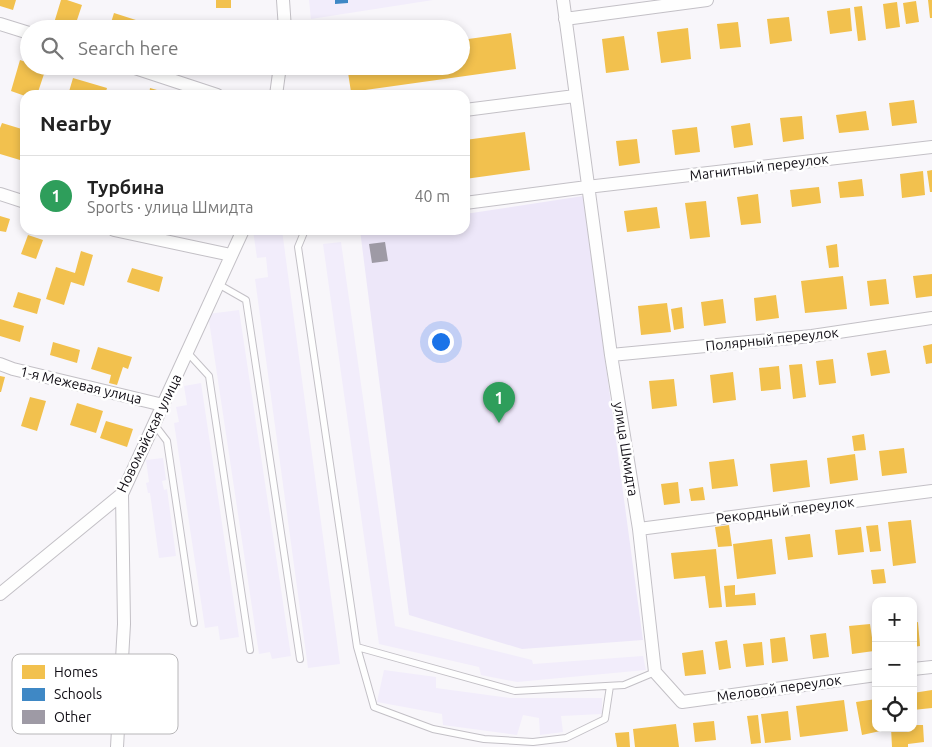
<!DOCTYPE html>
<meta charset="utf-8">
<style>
body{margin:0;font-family:Ubuntu,sans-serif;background:#f2f2f2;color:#222}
.controls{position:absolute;right:15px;bottom:15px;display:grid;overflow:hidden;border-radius:10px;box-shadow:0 2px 8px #0003}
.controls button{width:45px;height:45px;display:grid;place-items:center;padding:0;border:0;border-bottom:1px solid #e0e0e0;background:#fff;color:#222;font:25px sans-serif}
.you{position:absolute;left:440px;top:341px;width:18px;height:18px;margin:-12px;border:4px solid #fff;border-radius:50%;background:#1a73e8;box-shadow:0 0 0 8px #1a73e833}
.badge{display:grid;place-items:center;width:32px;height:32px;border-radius:50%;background:#615f64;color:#fff;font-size:16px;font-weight:700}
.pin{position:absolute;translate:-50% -41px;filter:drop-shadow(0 1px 2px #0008)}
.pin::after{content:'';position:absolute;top:26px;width:18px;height:15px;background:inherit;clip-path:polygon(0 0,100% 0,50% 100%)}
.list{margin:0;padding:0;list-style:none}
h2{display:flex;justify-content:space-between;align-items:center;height:65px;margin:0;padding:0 20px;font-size:21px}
h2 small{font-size:16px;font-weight:400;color:#767676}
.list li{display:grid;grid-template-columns:32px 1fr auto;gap:15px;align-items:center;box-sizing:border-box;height:80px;padding:0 20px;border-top:1px solid #e0e0e0}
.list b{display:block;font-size:19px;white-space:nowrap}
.list p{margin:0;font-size:16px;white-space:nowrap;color:#767676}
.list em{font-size:16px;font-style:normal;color:#767676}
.icon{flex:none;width:28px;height:28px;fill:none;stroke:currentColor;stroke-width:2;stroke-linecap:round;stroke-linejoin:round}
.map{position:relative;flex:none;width:932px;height:747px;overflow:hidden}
.search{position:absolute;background:#fff;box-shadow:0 2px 8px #0003;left:20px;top:20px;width:450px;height:55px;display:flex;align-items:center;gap:12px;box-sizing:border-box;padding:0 18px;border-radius:28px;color:#767676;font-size:19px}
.panel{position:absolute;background:#fff;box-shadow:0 2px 8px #0003;left:20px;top:90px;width:450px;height:145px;border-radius:15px}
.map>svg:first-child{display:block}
.built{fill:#f2edfb}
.green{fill:#ede7f9}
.homes{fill:#f2c14e}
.schools{fill:#3f88c5}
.building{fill:#9e9aa5}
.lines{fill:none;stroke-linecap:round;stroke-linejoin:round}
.service-casing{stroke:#c3c0c6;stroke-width:8}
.minor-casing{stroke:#c3c0c6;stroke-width:14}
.service{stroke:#fefefe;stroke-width:6}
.minor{stroke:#fefefe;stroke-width:12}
.labels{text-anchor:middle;stroke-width:5;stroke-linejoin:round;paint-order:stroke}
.street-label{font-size:14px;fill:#100d14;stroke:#fff}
.key{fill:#fff;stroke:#b7b6b8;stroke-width:1}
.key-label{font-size:14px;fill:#100d14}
</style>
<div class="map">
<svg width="932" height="747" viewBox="0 0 932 747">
<rect width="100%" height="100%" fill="#f8f6fa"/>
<path class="built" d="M309,0H433L311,19Z
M253,230H282L340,664L308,668L255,279L268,277L266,257L257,258Z
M341,242L395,626L532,660L533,664L643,656L646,670L517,682L481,675L479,667L379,644L323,244Z
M239,310L291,656L272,659L270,652L259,654L208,314Z
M201,383L239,637L220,640L218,626L205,628L174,423L179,422L176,407L187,405L184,386Z
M163,458L166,480L162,481L164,490L167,489L176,556L159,558L150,493H148L146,483L149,482L146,460Z
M384,670L436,677V688L510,698H602V714L561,716L563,732L540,735L539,718L523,715L517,735L443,725L442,714L377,702Z"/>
<path class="green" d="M583,196L643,640L522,649L409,615L360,230H465V214Z"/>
<path class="homes" d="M0,0H16L13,10L0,6Z
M61,0H67L82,5L74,29L54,23Z
M216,0H231V8H216Z
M928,0H932V18H930Z
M916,1L919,22L906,24L903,3Z
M897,2L900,27L886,29L883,4Z
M862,6L866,40L858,41L854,7Z
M850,8L852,31L830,34L827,11Z
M114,13L139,21L137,29H109Z
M789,17L792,41L770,44L767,19Z
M738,22L741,47L720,49L717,24Z
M688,28L691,59L661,63L657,32Z
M511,33L516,69L351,92L347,66H461V40Z
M624,36L629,70L606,73L602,39Z
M20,60L29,63V66L46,68L37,95L25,96L11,91Z
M73,78L107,88L105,95H68Z
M150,88L171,94V95H149Z
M914,100L917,123L892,126L889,103Z
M866,111L869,130L839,133L836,115Z
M802,116L804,139L783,142L780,118Z
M2,123L25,130V142L20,160L0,154V128Z
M750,123L753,145L734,148L731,126Z
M697,127L700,152L675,155L672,130Z
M525,132L530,170L465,179V140Z
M637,139L640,163L619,166L616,141Z
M932,170V192H930L927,171Z
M923,171L925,195L902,198L900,174Z
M862,179L864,196L840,198L838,182Z
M819,187L821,203L792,207L790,190Z
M758,194L761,223L741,225L737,197Z
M706,201L710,237L690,239L685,203Z
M657,207L660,228L627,232L624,211Z
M0,216L10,219L6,232L0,231Z
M28,235L43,240L36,259L21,254Z
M837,244L839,267L829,268L826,246Z
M81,251L93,255L84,286L71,282L64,305L46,299L56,267L75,273Z
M132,268L163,277L159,292L127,282Z
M932,274V296L916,298L913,276Z
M843,276L847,309L805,313L801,281Z
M886,279L889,304L870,306L867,281Z
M18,292L41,299L37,314L13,307Z
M776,295L779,318L756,321L754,298Z
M723,299L726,323L704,326L701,302Z
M667,303L671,332L641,335L638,306Z
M682,307L684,328L674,330L671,309Z
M0,319L24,326L20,342L0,336Z
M53,342L80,350L77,363L50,355Z
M932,344V363L926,364L923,346Z
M98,347L132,357L128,369L123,367L117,385L109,383L111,375L91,369Z
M886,350L890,373L871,376L867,353Z
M833,359L836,383L819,385L816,361Z
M802,364L806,397L793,399L789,365Z
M779,366L781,389L761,391L759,368Z
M733,372L736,400L713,403L710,375Z
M0,376L5,377L1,392H0Z
M674,379L677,406L652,409L649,381Z
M30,397L46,401L37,431L21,426Z
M77,403L103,411L96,433L70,425Z
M106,421L133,429L127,447L100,438Z
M864,434L866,450L854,451L852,436Z
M904,448L907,473L882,476L879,451Z
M855,454L858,480L830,484L827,458Z
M734,459L738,486L712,489L709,462Z
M807,460L810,487L773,492L770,464Z
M678,482L680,503L664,505L661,484Z
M703,487L705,500L691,501L689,489Z
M911,520L916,563L893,566L888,522Z
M729,525L732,546L718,547L715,527Z
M878,525L881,551L870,552L866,526Z
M861,527L864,552L838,555L835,530Z
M810,534L813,557L788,560L785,537Z
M772,539L776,574L737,579L733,544Z
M716,549L722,607L709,608L705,576L674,579L671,553Z
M884,569L886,583L873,584L871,570Z
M735,585V595L755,593L756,605L726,607L724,586Z
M918,622L920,646L913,647V623Z
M870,624L874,651L852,654L849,626Z
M826,633L829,657L813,659L810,635Z
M785,637L788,661L772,663L770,639Z
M727,640L731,668L719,670L715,642Z
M762,642L764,665L746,667L743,644Z
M703,650L706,674L685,676L682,653Z
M932,690V708L913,710V693Z
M876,699V728H885V730L862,735L856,702Z
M844,700L848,731L800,737L796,706Z
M788,711L791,740L765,743L761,714Z
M758,715L761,743L751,744L747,716Z
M714,721L716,740L695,742L693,723Z
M676,724L679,747H635L633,729Z
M913,725H923L924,742L908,744V747H892L891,728H913Z
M629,732L630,747H617L615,733Z"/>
<path class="schools" d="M335,0H348V3L335,4Z"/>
<path class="building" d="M385,242L388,261L372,263L369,244Z"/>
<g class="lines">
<defs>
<path id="service" d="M305,230L298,247L357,647L515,691L624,685L655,672
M218,284L246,300L300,659
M187,352L209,376L250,650
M154,424L167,441L194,623
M357,647L374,707L433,729L484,739L533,742L566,738L605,719L610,686"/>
<path id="minor" d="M283,0L285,29
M563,0L611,355L639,529L655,672L682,702L876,675
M565,19L707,0
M0,24L29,33
M129,66L217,95
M276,95L280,66
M465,110L575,96
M0,194L25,202
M465,203L587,187L932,147
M114,230L231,255
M611,355L812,336L932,318
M0,364L13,369L163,405
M639,529L932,491
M0,594L122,494L243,230
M913,669L932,667
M117,747L124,624L122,494"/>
</defs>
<use href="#service" class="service-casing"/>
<use href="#minor" class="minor-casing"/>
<use href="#service" class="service"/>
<use href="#minor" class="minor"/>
</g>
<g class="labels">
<g class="street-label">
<text transform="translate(759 167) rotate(-7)" y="5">Магнитный переулок</text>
<text transform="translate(772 339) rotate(-6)" y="5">Полярный переулок</text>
<text transform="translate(81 385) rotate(13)" y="5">1-я Межевая улица</text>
<text transform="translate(149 433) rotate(-64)" y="5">Новомайская улица</text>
<text transform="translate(626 449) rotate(81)" y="5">улица Шмидта</text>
<text transform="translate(785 510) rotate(-7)" y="5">Рекордный переулок</text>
<text transform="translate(779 688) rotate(-8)" y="5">Меловой переулок</text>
</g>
</g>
<rect x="12" y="654" width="166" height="80" rx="8" class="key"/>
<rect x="22" y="665" width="23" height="14" fill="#f2c14e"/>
<rect x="22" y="688" width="23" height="13" fill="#3f88c5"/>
<rect x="22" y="710" width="23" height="14" fill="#9e9aa5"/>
<g class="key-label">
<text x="54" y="677">Homes</text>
<text x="54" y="699">Schools</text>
<text x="54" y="722">Other</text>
</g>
</svg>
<div class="controls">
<button>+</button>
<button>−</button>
<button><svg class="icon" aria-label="locate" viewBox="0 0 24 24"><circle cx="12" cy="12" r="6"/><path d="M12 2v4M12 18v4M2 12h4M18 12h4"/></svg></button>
</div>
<div class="you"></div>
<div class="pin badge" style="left:499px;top:423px;background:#2e9e5b">1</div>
<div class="search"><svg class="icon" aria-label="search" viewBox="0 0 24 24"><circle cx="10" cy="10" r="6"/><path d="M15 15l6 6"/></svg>Search here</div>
<section class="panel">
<h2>Nearby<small></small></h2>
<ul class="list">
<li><span class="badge" style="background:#2e9e5b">1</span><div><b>Турбина</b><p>Sports · улица Шмидта</p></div><em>40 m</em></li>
</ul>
</section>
</div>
